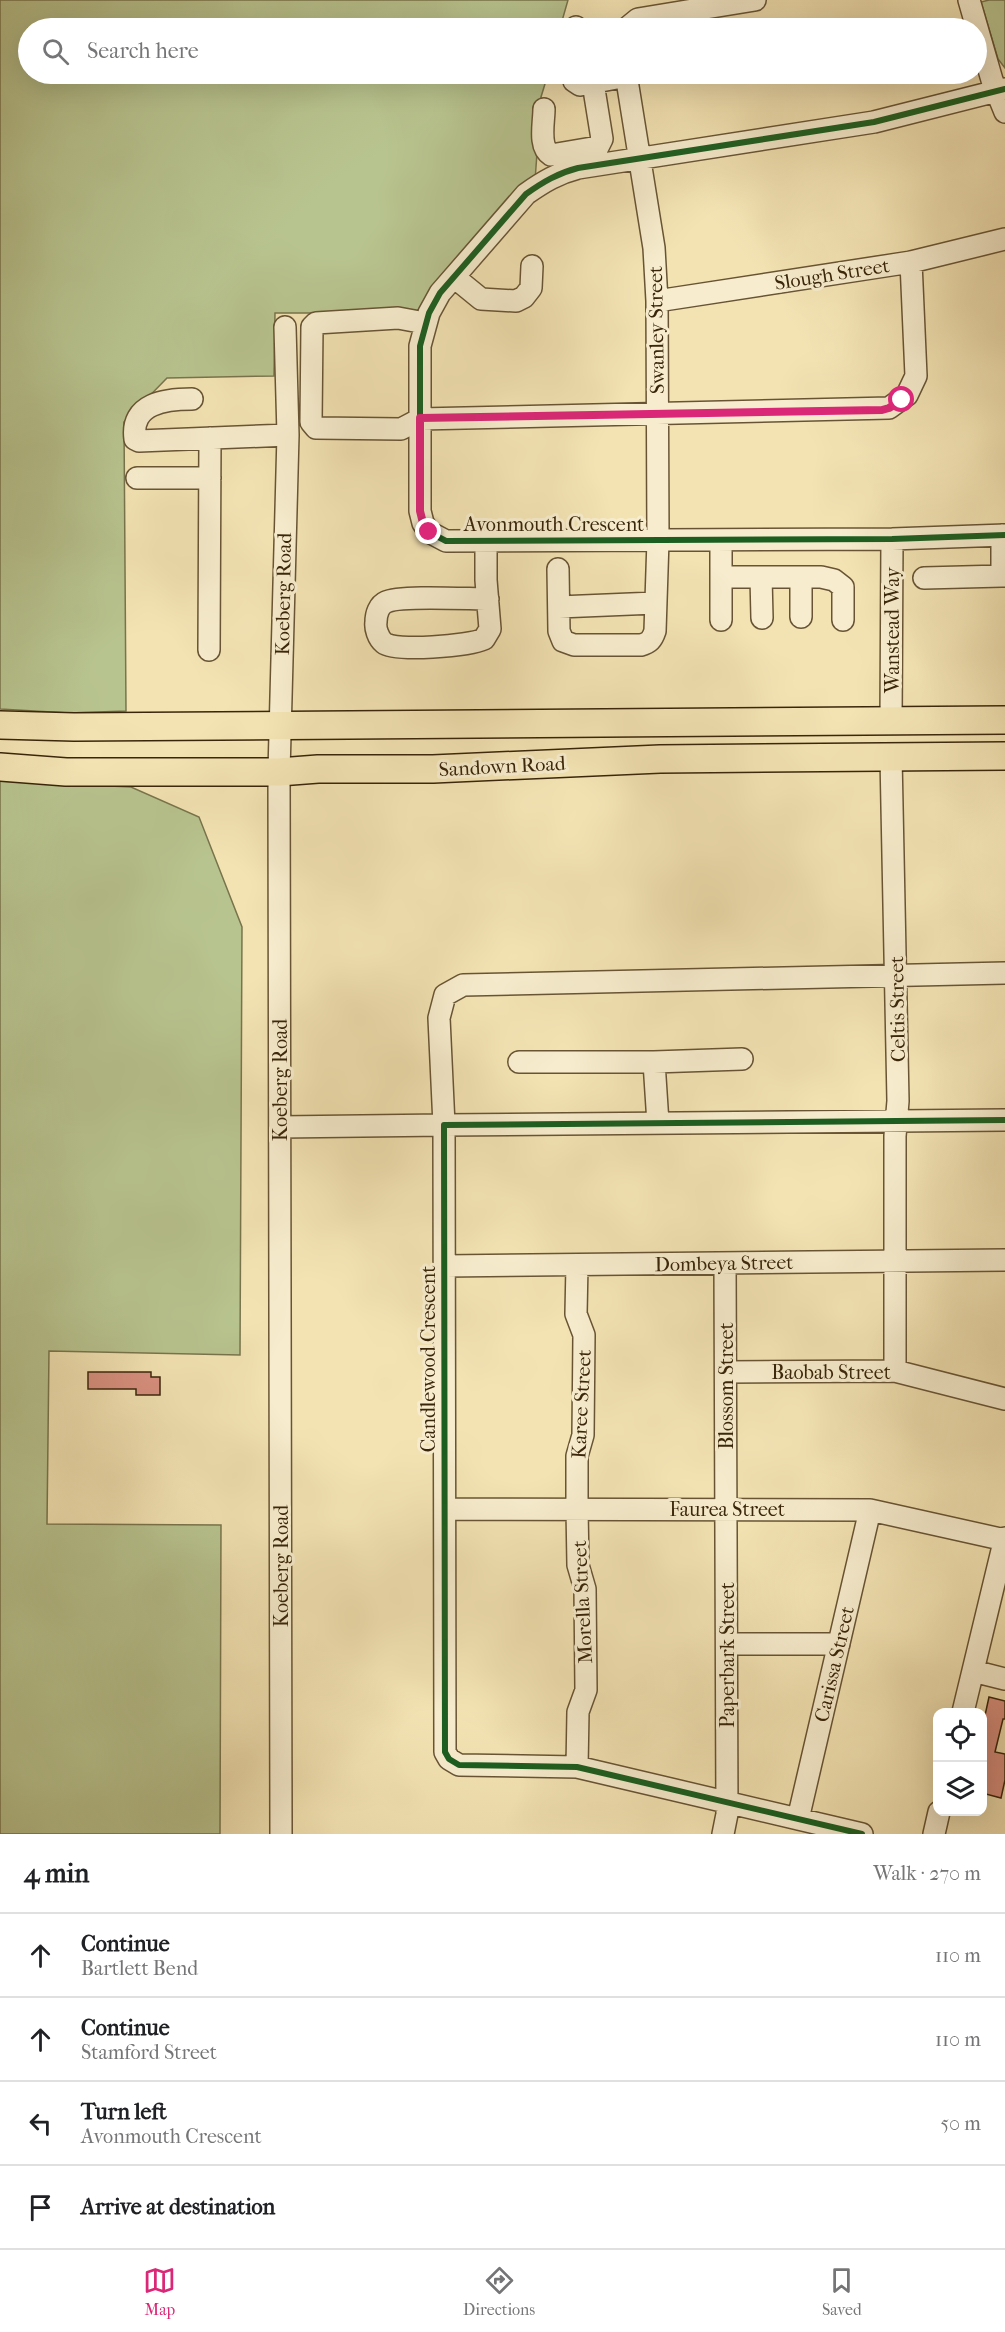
<!DOCTYPE html>
<meta charset="utf-8">
<style>
body{margin:0;font-family:"IM FELL French Canon",serif;background:#f6f6f6;color:#202124}
.controls{position:absolute;right:18px;bottom:18px;display:grid;overflow:hidden;border-radius:12px;box-shadow:0 6px 24px #0002}
.controls button{width:54px;height:54px;display:grid;place-items:center;padding:0;border:0;border-bottom:2px solid #e0e0e0;background:#fff;color:#202124;font:30px sans-serif}
.stop{position:absolute;width:18px;height:18px;margin:-14px;border:4px solid #db2777;border-radius:50%;background:#fff}
.stop.end{background:#db2777;border-color:#fff;box-shadow:0 2px 6px #0008}
.list{margin:0;padding:0;list-style:none}
h2{display:flex;justify-content:space-between;align-items:center;height:78px;margin:0;padding:0 24px;font-size:26px}
h2 small{font-size:20px;font-weight:400;color:#757577}
.list li{display:grid;grid-template-columns:39px 1fr auto;gap:18px;align-items:center;box-sizing:border-box;height:84px;padding:0 24px;border-top:2px solid #e0e0e0}
.list b{display:block;font-size:22px;white-space:nowrap}
.list p{margin:0;font-size:20px;white-space:nowrap;color:#757577}
.list em{font-size:20px;font-style:normal;color:#757577}
.icon{flex:none;width:33px;height:33px;fill:none;stroke:currentColor;stroke-width:2;stroke-linecap:round;stroke-linejoin:round}
.map{position:relative;flex:none;width:1005px;height:1834px;overflow:hidden}
.search{position:absolute;background:#fff;box-shadow:0 6px 24px #0002;left:18px;right:18px;top:18px;height:66px;display:flex;align-items:center;gap:15px;box-sizing:border-box;padding:0 21px;border-radius:33px;color:#757577;font-size:22px}
.sheet{height:414px;background:#fff}
nav{display:flex;justify-content:space-around;align-items:center;box-sizing:border-box;height:84px;border-top:2px solid #e0e0e0;background:#fff;font-size:16px;color:#757577}
nav a{display:grid;justify-items:center;gap:3px}
nav .on{color:#db2777}
.map>svg:first-child{display:block}
.green{fill:#b8c48f;stroke:#78744c;stroke-width:1.5}
.building{fill:#d99080;stroke:#39250a;stroke-width:1.5}
.lines{fill:none;stroke-linecap:round;stroke-linejoin:round}
.minor-casing{stroke:#685434;stroke-width:24}
.major-casing{stroke:#39250a;stroke-width:30}
.minor{stroke:#f7edce;stroke-width:21}
.major{stroke:#f3e3b3;stroke-width:27}
.cycleway-casing{stroke:#f7edce;stroke-width:10}
.cycleway{stroke:#1b5e20;stroke-width:6}
.route{stroke:#db2777;stroke-width:8}
.labels{text-anchor:middle;stroke-width:6;stroke-linejoin:round;paint-order:stroke}
.street-label{font-size:20px;fill:#39250a;stroke:#f7edce}
</style>
<div class="map">
<svg width="1005" height="1834" viewBox="0 0 1005 1834">
<rect width="100%" height="100%" fill="#f3e3b3"/>
<filter id="stains"><feTurbulence type="fractalNoise" baseFrequency=".00333" numOctaves="4"/><feColorMatrix values="0 0 0 0 .2 0 0 0 0 .09 0 0 0 0 .02 0 0 0 .5 -.17"/></filter>
<radialGradient id="worn" r=".72"><stop offset=".6" stop-color="#630" stop-opacity="0"/><stop offset="1" stop-color="#630" stop-opacity=".3"/></radialGradient>
<path class="green" d="M0,0H568L560,28H28V74H548L541,97L535,181L421,313H275L274,376L167,378L124,422L126,711L69,713L0,709Z
M989,0H1005V68L998,59L981,2Z
M0,781L131,787L199,817L242,927L240,1355L49,1351L47,1524L221,1525L220,1834H0Z"/>
<path class="building" d="M88,1372H151V1377H160V1395H136V1389H88Z
M989,1697L1005,1701V1719H1003L995,1752L1005,1754V1780L1001,1798L982,1793V1729Z"/>
<g class="lines">
<defs>
<path id="minor" d="M969,0L992,80L1005,112
M576,28V27
M627,28L638,19L755,0
M573,74L574,81L580,85L627,76
M1005,89L874,122L578,168C558,173 543,182 526,194L440,293L429,313L420,346V511L423,523L429,532L446,541L892,539L1005,535
M544,109C544,123 538,147 551,155L598,147L602,139L593,83
M454,277L481,299L516,301L524,297L531,288L532,266
M657,301L911,262L1005,239
M425,323L398,318L316,323L312,327L311,422L316,428L401,429L420,419L889,408L907,395L916,376L911,262
M192,399C166,399 130,403 135,439L139,441L288,435
M137,478H210
M1002,535V576H1005
M486,541V580L490,629L484,639C469,646 395,652 384,643C378,638 375,628 376,622C376,614 379,605 386,602C400,595 468,599 488,599
M721,541V577
M558,569L559,631L563,641L574,645H641C649,643 652,640 655,631L658,540L657,301L654,248L626,74
M761,577L762,618
M924,578L1002,576
M559,607L655,603
M801,617V577
M721,620V577H821L834,580L843,587V620
M209,650L210,438
M891,721L892,539
M891,757L898,1101L895,1136V1371
M519,1062H654L658,1123
M654,1062L742,1059
M280,1127L444,1125L439,1018L445,995L463,985L1005,973
M577,1265L576,1314L584,1335L583,1435L577,1456V1509L578,1565L585,1589L586,1690L578,1712L577,1767
M444,1266L1005,1260
M726,1372L895,1371L1005,1399
M446,1509L870,1510L1005,1540
M727,1644H839
M973,1671L1005,1679
M963,1712L1005,1538
M798,1819L870,1510
M281,1834L279,772L288,435L285,327
M723,1834L727,1814L725,1263
M862,1834L577,1767L459,1765L449,1759L445,1752L444,1125L1005,1120
M934,1834L939,1812"/>
<path id="major" d="M0,725L74,727L1005,720
M0,767L66,772H279L318,769H433L660,759L1005,756"/>
</defs>
<use href="#minor" class="minor-casing"/>
<use href="#major" class="major-casing"/>
<use href="#minor" class="minor"/>
<use href="#major" class="major"/>
<defs>
<path id="cycleway" d="M1005,89L874,122L578,168C558,173 543,182 526,194L440,293L429,313L420,346V511L423,523L429,532L446,541L892,539L1005,535
M862,1834L577,1767L459,1765L449,1759L445,1752L444,1125L1005,1120"/>
</defs>
<use href="#cycleway" class="cycleway-casing"/>
<use href="#cycleway" class="cycleway"/>
</g>
<g class="lines">
<path class="route" d="M429,532L423,523L420,511V418L882,410L889,408L902,400"/>
</g>
<g class="labels">
<g class="street-label">
<text transform="translate(832 274) rotate(-9)" y="7">Slough Street</text>
<text transform="translate(656 330) rotate(-91)" y="7">Swanley Street</text>
<text x="554" y="531">Avonmouth Crescent</text>
<text transform="translate(283 594) rotate(-89)" y="7">Koeberg Road</text>
<text transform="translate(892 630) rotate(-90)" y="7">Wanstead Way</text>
<text transform="translate(502 766) rotate(-3)" y="7">Sandown Road</text>
<text transform="translate(897 1009) rotate(-91)" y="7">Celtis Street</text>
<text transform="translate(280 1080) rotate(-90)" y="7">Koeberg Road</text>
<text transform="translate(724 1263) rotate(-1)" y="7">Dombeya Street</text>
<text transform="translate(428 1359) rotate(-90)" y="7">Candlewood Crescent</text>
<text x="831" y="1379">Baobab Street</text>
<text transform="translate(726 1386) rotate(-90)" y="7">Blossom Street</text>
<text transform="translate(581 1404) rotate(-87)" y="7">Karee Street</text>
<text x="727" y="1516">Faurea Street</text>
<text transform="translate(281 1566) rotate(-90)" y="7">Koeberg Road</text>
<text transform="translate(582 1602) rotate(-93)" y="7">Morella Street</text>
<text transform="translate(727 1655) rotate(-90)" y="7">Paperbark Street</text>
<text transform="translate(834 1664) rotate(-77)" y="7">Carissa Street</text>
</g>
</g>
<rect width="100%" height="100%" filter="url(#stains)"/>
<rect width="100%" height="100%" fill="url(#worn)"/>
</svg>
<div class="controls">
<button><svg class="icon" aria-label="locate" viewBox="0 0 24 24"><circle cx="12" cy="12" r="6"/><path d="M12 2v4M12 18v4M2 12h4M18 12h4"/></svg></button>
<button><svg class="icon" aria-label="layers" viewBox="0 0 24 24"><path d="M12 4l9 5-9 5-9-5zM3 14l9 5 9-5"/></svg></button>
</div>
<div class="stop" style="left:902px;top:400px"></div>
<div class="stop end" style="left:429px;top:532px"></div>
<div class="search"><svg class="icon" aria-label="search" viewBox="0 0 24 24"><circle cx="10" cy="10" r="6"/><path d="M15 15l6 6"/></svg>Search here</div>
</div>
<section class="sheet">
<h2>4 min<small>Walk · 270 m</small></h2>
<ul class="list">
<li><svg class="icon" aria-label="ahead" viewBox="0 0 24 24"><path d="M12 20V5M6 11l6-6 6 6"/></svg><div><b>Continue</b><p>Bartlett Bend</p></div><em>110 m</em></li>
<li><svg class="icon" aria-label="ahead" viewBox="0 0 24 24"><path d="M12 20V5M6 11l6-6 6 6"/></svg><div><b>Continue</b><p>Stamford Street</p></div><em>110 m</em></li>
<li><svg class="icon" aria-label="left" viewBox="0 0 24 24"><path d="M17 20v-9H6M10 6l-5 5 5 5"/></svg><div><b>Turn left</b><p>Avonmouth Crescent</p></div><em>50 m</em></li>
<li><svg class="icon" aria-label="arrive" viewBox="0 0 24 24"><path d="M6 21V4h12l-3 4 3 4H6"/></svg><div><b>Arrive at destination</b></div></li>
</ul>
</section>
<nav>
<a class="on"><svg class="icon" aria-label="map" viewBox="0 0 24 24"><path d="M3 6l6-2 6 2 6-2v14l-6 2-6-2-6 2zM9 4v14M15 6v14"/></svg>Map</a>
<a><svg class="icon" aria-label="directions" viewBox="0 0 24 24"><path d="M12 3l9 9-9 9-9-9zM9 14v-3h6M13 9l2 2-2 2"/></svg>Directions</a>
<a><svg class="icon" aria-label="saved" viewBox="0 0 24 24"><path d="M7 4h10v16l-5-4-5 4z"/></svg>Saved</a>
</nav>
